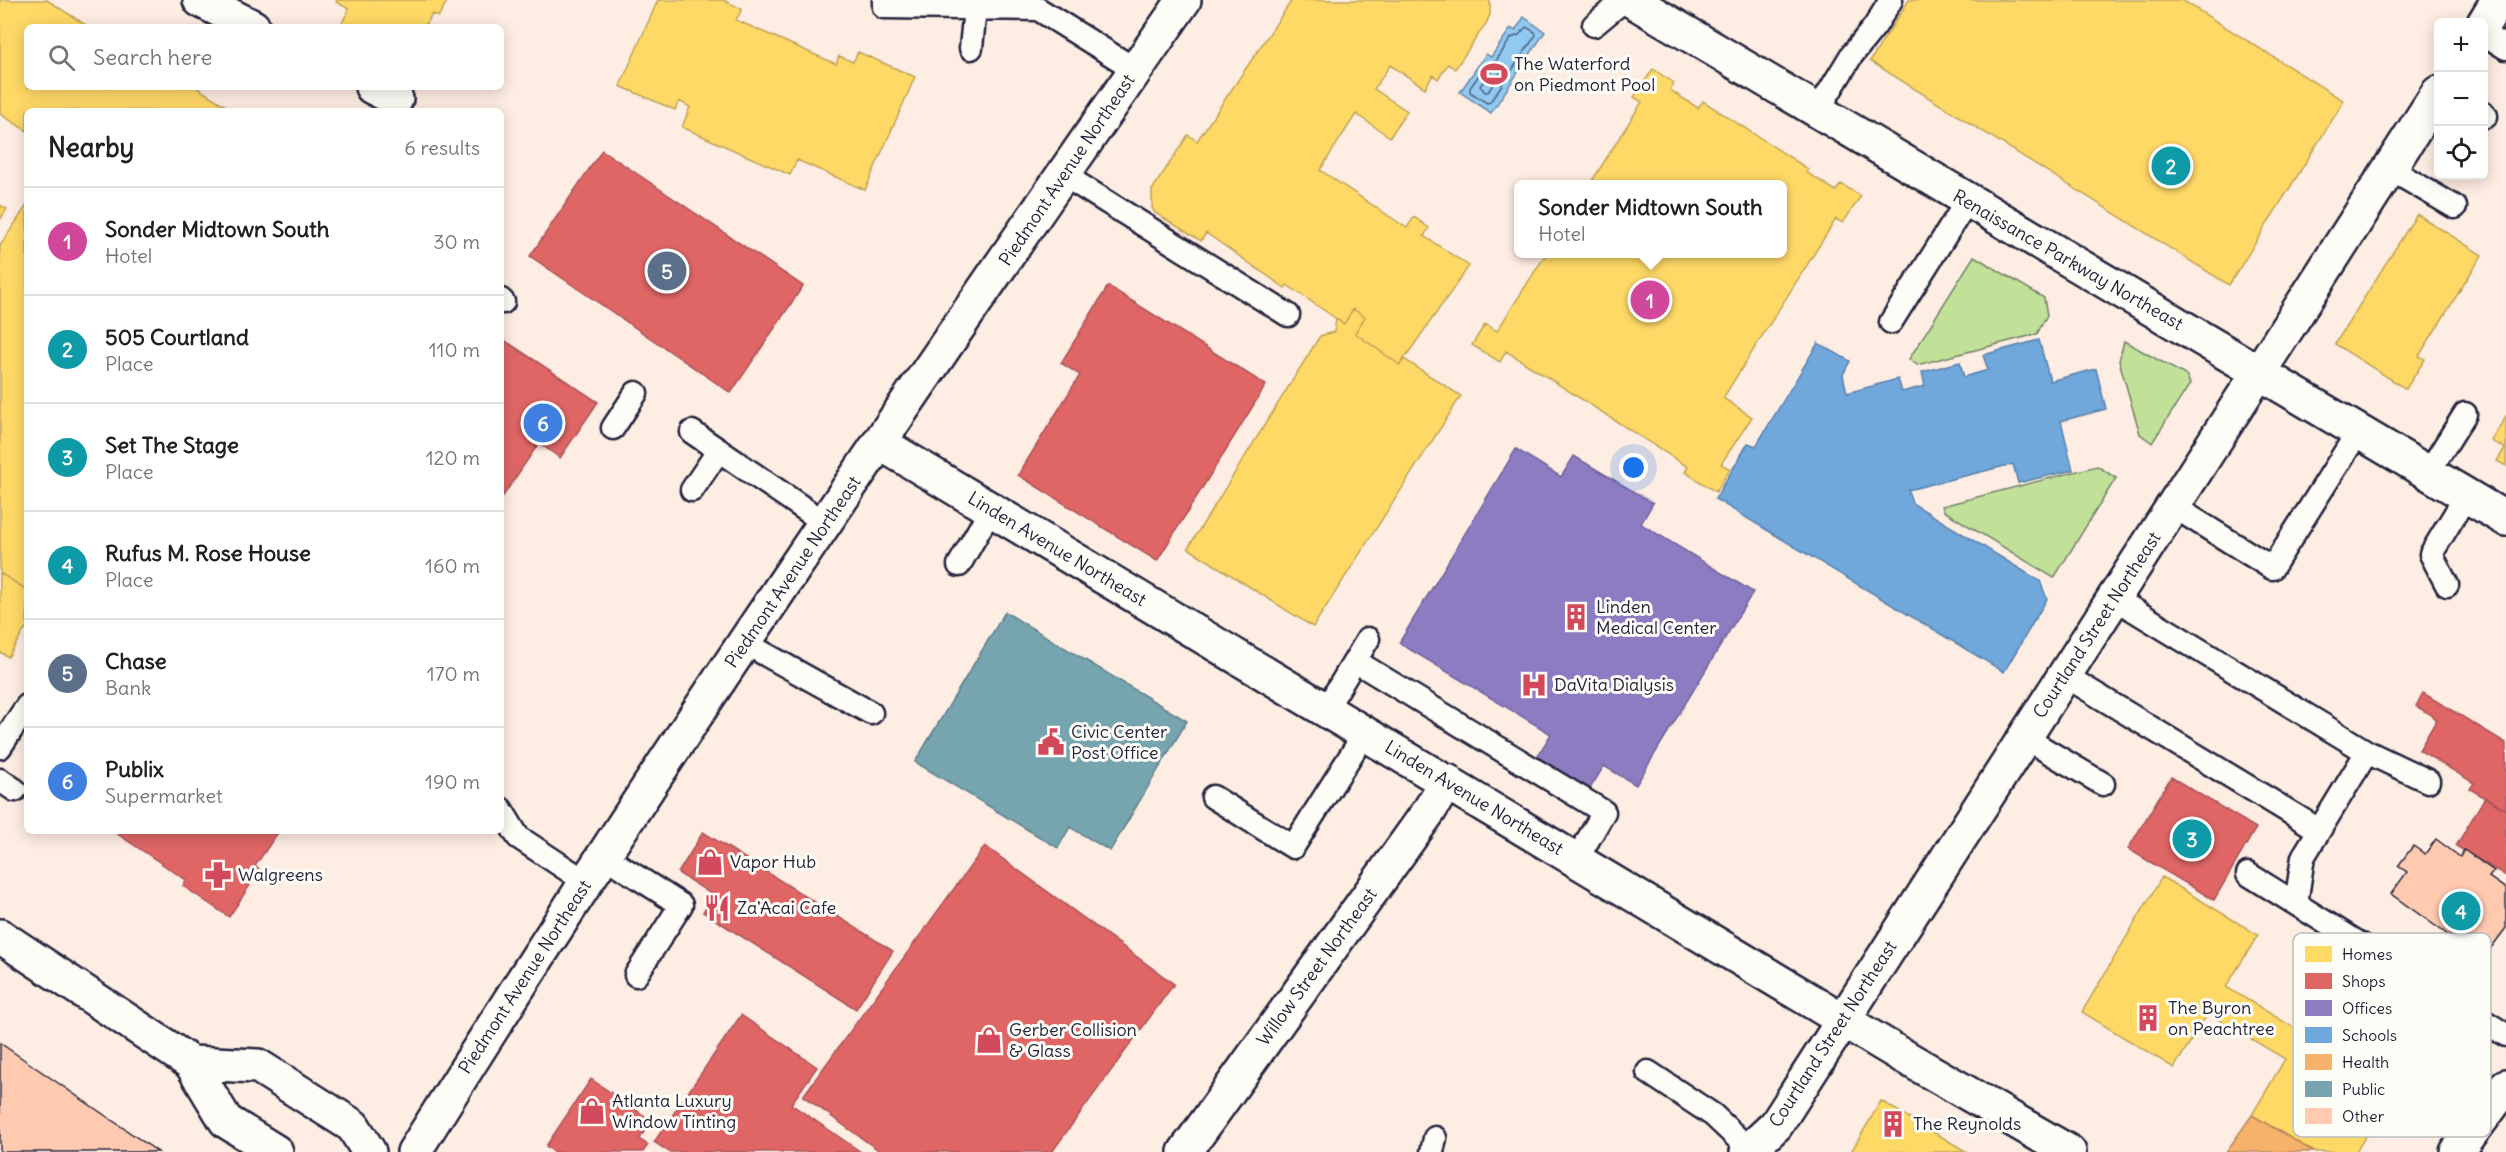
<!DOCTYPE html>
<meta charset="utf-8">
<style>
body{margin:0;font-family:Delius,sans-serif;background:#f6f6f6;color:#202124}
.controls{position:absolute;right:18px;top:18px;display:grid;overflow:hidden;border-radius:9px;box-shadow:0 3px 15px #0003}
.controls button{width:54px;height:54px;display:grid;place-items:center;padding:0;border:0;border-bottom:2px solid #e0e0e0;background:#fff;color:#202124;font:30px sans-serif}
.you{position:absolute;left:1634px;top:468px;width:21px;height:21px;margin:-15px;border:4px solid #fff;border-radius:50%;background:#1a73e8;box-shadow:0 0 0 9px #1a73e833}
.badge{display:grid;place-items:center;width:39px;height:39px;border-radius:50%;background:#d1495b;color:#fff;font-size:20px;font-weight:700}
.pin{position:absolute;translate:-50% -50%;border:3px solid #fff;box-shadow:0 2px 6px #0006}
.popup{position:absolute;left:1514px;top:180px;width:273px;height:78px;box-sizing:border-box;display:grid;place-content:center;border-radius:9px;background:#fff;filter:drop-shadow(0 2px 4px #0005);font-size:20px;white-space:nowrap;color:#757577}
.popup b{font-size:22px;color:#202124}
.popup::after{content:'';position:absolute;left:50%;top:100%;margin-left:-12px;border:12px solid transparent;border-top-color:#fff}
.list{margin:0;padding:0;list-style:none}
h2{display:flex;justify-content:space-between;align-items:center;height:78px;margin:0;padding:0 24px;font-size:26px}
h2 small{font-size:20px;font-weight:400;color:#757577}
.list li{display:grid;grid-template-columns:39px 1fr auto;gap:18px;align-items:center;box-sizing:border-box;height:108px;padding:0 24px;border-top:2px solid #e0e0e0}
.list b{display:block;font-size:22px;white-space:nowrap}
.list p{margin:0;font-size:20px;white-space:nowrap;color:#757577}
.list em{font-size:20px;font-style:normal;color:#757577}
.icon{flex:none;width:33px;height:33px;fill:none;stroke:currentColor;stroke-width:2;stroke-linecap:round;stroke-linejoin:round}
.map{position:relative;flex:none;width:2506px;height:1152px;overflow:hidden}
.search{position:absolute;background:#fff;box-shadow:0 3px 15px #0003;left:24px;top:24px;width:480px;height:66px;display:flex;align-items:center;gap:15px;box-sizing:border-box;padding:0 21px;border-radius:9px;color:#757577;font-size:22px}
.panel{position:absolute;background:#fff;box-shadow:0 3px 15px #0003;left:24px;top:108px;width:480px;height:726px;border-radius:9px}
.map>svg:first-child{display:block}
.green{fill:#c1e098;stroke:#72816a;stroke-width:1.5}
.water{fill:#91c9f0;stroke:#6586a8;stroke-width:1.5}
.homes{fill:#ffd966;stroke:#bda259;stroke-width:1.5}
.shops{fill:#e06666;stroke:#a75259;stroke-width:1.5}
.offices{fill:#8e7cc3;stroke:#6e619a;stroke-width:1.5}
.schools{fill:#6fa8dc;stroke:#5880ac;stroke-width:1.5}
.health{fill:#f6b26b;stroke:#b6875d;stroke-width:1.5}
.public{fill:#76a5af;stroke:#5d7e8c;stroke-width:1.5}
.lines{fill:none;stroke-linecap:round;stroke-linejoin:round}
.shore{stroke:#4e6583;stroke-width:1.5}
.building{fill:#ffcab0;stroke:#22223b;stroke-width:1.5}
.lane-casing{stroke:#22223b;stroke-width:27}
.street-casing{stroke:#22223b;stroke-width:38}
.secondary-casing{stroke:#22223b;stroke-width:38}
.lane{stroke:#fdfcf7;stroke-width:22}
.street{stroke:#fdfcf7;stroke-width:33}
.secondary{stroke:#fdfcf7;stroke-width:33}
.labels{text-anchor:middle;stroke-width:6;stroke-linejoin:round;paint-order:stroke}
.poi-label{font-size:18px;fill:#22223b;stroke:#fdfcf7;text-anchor:start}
.street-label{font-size:18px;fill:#22223b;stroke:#fdfcf7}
.key{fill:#fdfcf7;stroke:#bbbbbf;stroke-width:1.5}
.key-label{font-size:16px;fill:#22223b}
</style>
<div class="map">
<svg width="2506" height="1152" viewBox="0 0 2506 1152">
<rect width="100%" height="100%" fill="#feede2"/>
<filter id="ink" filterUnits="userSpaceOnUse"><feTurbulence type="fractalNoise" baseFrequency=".0167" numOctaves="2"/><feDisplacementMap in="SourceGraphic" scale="12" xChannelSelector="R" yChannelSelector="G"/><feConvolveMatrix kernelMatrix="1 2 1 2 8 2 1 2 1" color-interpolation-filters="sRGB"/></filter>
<g filter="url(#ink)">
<path class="green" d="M1974,256L2044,298L2047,315L2037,334L1917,365L1909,359Z
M2124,341L2187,376L2190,384L2152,443L2140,434L2119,361Z
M2097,466L2116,478L2054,578L1944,511L1942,506Z"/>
<path class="water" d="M1524,17L1545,32L1491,113L1460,92L1486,54L1491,57L1511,28L1515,31Z"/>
<path class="homes" d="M0,0H47L89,27H27V87H196L234,111H27V131L0,114Z
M337,0H448L438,17L432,14L424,27H340L349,9L336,2Z
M658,0H723L742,9L736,20L836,64L839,56L853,62L858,52L915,77L865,190L797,160L790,175L682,127L690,107L679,101L675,110L620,86Z
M1292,0H1490V14L1487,22L1455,69L1448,64L1438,79L1433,75L1425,88L1390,65L1374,89L1407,111L1390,137L1356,114L1320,170L1407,228L1414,217L1429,228L1424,236L1469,266L1400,365L1355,333L1365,317L1353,309L1344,324L1287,285L1285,288L1206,233L1201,241L1155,213L1152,208V190L1188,135L1197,141Z
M1909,0H2182L2344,101L2229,285L1870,61Z
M1653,69L1674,83L1670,90L1698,108L1703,101L1808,169L1806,172L1836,191L1841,184L1861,196L1843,223L1836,219L1723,398L1752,417L1721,464L1730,469L1716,492L1685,472L1688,467L1506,351L1500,362L1472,345L1485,324L1497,331L1546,254H1782V184H1590L1642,102L1634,97Z
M0,205L7,209L0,220Z
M27,205V590L0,573V246Z
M2417,214L2482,255L2419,356L2425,359L2406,389L2335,344Z
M1353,309L1365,317L1355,333L1400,365L1404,359L1461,396L1313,627L1188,548L1320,336L1334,332L1336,319L1344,324Z
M2506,416V466L2497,461L2505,448L2491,441Z
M0,573L27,590V626L8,657L0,652Z
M2162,877L2258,935L2226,987L2301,1032L2333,979L2426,1036L2356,1152H2314L2252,1115L2285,1059L2208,1013L2174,1068L2082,1012Z
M1881,1101L1957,1146L1967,1152H1851Z"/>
<path class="shops" d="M602,150L803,286L731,393L530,256Z
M1108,286L1266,385L1157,561L1018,475L1080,375L1061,363Z
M501,338L598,402L560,458L539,443L501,499Z
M2423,693L2506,743V810L2470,789L2474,783L2419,750L2437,719L2416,706Z
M2171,777L2256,828L2214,900L2128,849Z
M2485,797L2506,810V876L2456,846Z
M113,831H279L255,866L260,870L229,917L183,886L186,880Z
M703,832L893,951L856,1009L703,912L713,895L678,873Z
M985,846L1174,984L1052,1152H881L803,1096Z
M741,1015L817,1067L791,1104L861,1152H669L654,1142Z
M591,1079L652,1121L639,1139L648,1145L643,1152H554L546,1146Z"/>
<path class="offices" d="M1516,449L1561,477L1574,456L1653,503L1641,524L1753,592L1636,785L1604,766L1588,792L1535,760L1551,734L1399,643Z"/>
<path class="schools" d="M2039,340L2050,381L2096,369L2106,409L2061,421L2073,470L2018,483L2013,464L1908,490L1912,503L2040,581L2047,599L2004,672L1715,499L1748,443L1756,446L1818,343L1850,361L1843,375L1847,393L1898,379L1902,392L1925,386L1922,372L1960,362L1964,377L1988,370L1983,355Z"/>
<path class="health" d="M2252,1115L2314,1152H2226Z"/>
<path class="public" d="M1005,612L1187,721L1110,851L1070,827L1058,848L915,762Z"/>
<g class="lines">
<path class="shore" d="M1526,27L1535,32L1536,35L1490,102L1487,103L1470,92V88L1487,63L1496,61L1511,38L1519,35Z
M1498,68L1501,69V72L1488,92H1485L1480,86L1491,71Z"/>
</g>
<path class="building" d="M2436,839L2460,857L2464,850L2494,871L2489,877L2506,889V928L2488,952L2456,930L2451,937L2391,894L2407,872L2398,866L2413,846L2425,854Z
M0,1043L158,1152H0Z"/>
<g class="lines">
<defs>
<path id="lane" d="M884,0V7L1038,9L1136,70
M1594,25L1624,0
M2484,34L2506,48
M971,48L975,8
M1817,112L1851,56L1875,26L1891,0
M2484,114L2486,116
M2390,169L2455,207
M1062,174L1288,315
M501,300L503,302
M1891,322L1967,201
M613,428L636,393
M692,432L825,523
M2428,473L2465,414
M692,490L719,450
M2173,506L2272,568L2358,432
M959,565L991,509
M2447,585L2431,554L2466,496
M2114,598L2367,752L2428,781
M745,643L871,713
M1355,661L1604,812L1577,859
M2064,675L2319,830
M1326,709L1368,639
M2025,738L2103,784
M0,747L27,706
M0,780L15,790
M1213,797L1293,847L1365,733
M501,809L518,837L586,882
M604,856L681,905L636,975
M2248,874L2506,1035
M2296,904L2303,857L2367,752
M1648,1072L1713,1115L1750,1150
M1432,1152L1435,1138"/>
<path id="street" d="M200,0L253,27
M1631,0L2506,519
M372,87L396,99
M880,443L1898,1053L2069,1152
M1185,1152L1429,811L1447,781"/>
<path id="secondary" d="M2484,23L2498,0
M0,936L191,1063L226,1121L276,1152
M191,1063L258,1066L353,1126L369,1152
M414,1152C659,760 921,379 1184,0
M1747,1152L1776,1125L2438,93
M2457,1152L2506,1086"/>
</defs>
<use href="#lane" class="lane-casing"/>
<use href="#street" class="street-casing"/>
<use href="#secondary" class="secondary-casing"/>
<use href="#lane" class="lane"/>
<use href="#street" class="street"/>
<use href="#secondary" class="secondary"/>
</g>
</g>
<defs>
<symbol id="stadium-bare" viewBox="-9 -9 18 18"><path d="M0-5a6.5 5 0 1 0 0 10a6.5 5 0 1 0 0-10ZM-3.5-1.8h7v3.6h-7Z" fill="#d1495b" stroke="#fdfcf7" stroke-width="2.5" paint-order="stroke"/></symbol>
<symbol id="building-bare" viewBox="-9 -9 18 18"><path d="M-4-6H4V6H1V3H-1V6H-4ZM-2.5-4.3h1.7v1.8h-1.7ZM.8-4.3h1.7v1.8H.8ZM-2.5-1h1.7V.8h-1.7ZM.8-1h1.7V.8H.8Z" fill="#d1495b" stroke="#fdfcf7" stroke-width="2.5" paint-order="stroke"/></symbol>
<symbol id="hospital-bare" viewBox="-9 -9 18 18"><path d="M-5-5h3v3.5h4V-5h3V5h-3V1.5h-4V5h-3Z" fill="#d1495b" stroke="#fdfcf7" stroke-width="2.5" paint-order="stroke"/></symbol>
<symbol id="civic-bare" viewBox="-9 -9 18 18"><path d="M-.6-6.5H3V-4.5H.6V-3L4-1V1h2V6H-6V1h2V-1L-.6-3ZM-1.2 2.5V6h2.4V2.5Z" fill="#d1495b" stroke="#fdfcf7" stroke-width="2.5" paint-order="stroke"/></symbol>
<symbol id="shop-bare" viewBox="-9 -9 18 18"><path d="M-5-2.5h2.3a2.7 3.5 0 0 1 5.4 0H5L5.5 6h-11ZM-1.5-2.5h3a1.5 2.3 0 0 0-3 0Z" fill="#d1495b" stroke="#fdfcf7" stroke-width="2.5" paint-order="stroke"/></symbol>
<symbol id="pharmacy-bare" viewBox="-9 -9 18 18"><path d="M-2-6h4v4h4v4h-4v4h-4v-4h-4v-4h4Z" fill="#d1495b" stroke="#fdfcf7" stroke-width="2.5" paint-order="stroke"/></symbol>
<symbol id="restaurant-bare" viewBox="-9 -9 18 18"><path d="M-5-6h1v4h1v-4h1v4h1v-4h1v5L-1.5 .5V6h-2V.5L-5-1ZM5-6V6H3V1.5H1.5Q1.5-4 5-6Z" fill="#d1495b" stroke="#fdfcf7" stroke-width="2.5" paint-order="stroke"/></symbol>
</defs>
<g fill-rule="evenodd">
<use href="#stadium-bare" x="1475" y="55" width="38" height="38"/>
<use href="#building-bare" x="1557" y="598" width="38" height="38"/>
<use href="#hospital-bare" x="1515" y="666" width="38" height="38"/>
<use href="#civic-bare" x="1032" y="723" width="38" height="38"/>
<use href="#shop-bare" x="691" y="843" width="38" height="38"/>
<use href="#pharmacy-bare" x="199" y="856" width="38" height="38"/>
<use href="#restaurant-bare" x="698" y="889" width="38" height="38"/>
<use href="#building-bare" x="2129" y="999" width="38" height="38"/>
<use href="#shop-bare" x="970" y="1021" width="38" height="38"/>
<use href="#shop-bare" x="573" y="1092" width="38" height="38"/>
<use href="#building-bare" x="1874" y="1105" width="38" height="38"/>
</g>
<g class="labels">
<g class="poi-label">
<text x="1514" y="70">The Waterford<tspan x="1514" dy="21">on Piedmont Pool</tspan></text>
<text x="1596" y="613">Linden<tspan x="1596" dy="21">Medical Center</tspan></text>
<text x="1554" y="691">DaVita Dialysis</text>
<text x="1071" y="738">Civic Center<tspan x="1071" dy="21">Post Office</tspan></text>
<text x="730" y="868">Vapor Hub</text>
<text x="238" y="881">Walgreens</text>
<text x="737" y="914">Za'Acai Cafe</text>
<text x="2168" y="1014">The Byron<tspan x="2168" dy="21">on Peachtree</tspan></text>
<text x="1009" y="1036">Gerber Collision<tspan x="1009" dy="21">&amp; Glass</tspan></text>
<text x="612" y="1107">Atlanta Luxury<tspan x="612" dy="21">Window Tinting</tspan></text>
<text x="1913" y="1130">The Reynolds</text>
</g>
<g class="street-label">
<text transform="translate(1067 170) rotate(-56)" y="6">Piedmont Avenue Northeast</text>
<text transform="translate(2068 260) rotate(30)" y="6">Renaissance Parkway Northeast</text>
<text transform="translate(1057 549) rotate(31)" y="6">Linden Avenue Northeast</text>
<text transform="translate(793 572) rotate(-56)" y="6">Piedmont Avenue Northeast</text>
<text transform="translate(2097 625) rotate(-57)" y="6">Courtland Street Northeast</text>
<text transform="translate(1474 798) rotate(31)" y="6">Linden Avenue Northeast</text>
<text transform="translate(1317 967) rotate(-54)" y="6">Willow Street Northeast</text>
<text transform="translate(525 977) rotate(-57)" y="6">Piedmont Avenue Northeast</text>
<text transform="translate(1833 1034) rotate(-57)" y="6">Courtland Street Northeast</text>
</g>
</g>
<rect x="2293" y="933" width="198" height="204" rx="9" class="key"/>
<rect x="2305" y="946" width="27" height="16" fill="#ffd966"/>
<rect x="2305" y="973" width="27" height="16" fill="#e06666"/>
<rect x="2305" y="1000" width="27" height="16" fill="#8e7cc3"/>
<rect x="2305" y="1027" width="27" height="16" fill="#6fa8dc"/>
<rect x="2305" y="1054" width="27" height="16" fill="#f6b26b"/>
<rect x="2305" y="1081" width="27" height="16" fill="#76a5af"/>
<rect x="2305" y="1108" width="27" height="16" fill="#ffcab0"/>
<g class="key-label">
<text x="2342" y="960">Homes</text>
<text x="2342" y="987">Shops</text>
<text x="2342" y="1014">Offices</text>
<text x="2342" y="1041">Schools</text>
<text x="2342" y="1068">Health</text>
<text x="2342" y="1095">Public</text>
<text x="2342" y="1122">Other</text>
</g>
</svg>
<div class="controls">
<button>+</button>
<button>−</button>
<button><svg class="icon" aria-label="locate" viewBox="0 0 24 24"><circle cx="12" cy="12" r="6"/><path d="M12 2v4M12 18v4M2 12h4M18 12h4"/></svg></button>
</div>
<div class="you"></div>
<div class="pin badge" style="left:1650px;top:300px;background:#d1479c">1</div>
<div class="popup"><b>Sonder Midtown South</b>Hotel</div>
<div class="pin badge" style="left:2171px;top:166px;background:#0f9aa8">2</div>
<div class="pin badge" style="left:2192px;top:839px;background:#0f9aa8">3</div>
<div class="pin badge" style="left:2461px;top:911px;background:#0f9aa8">4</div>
<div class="pin badge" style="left:667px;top:271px;background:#5c6f8a">5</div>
<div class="pin badge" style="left:543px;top:423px;background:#3f7fe0">6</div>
<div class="search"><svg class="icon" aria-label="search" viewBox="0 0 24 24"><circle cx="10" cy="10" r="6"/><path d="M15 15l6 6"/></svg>Search here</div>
<section class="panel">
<h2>Nearby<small>6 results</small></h2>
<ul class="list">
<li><span class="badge" style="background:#d1479c">1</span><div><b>Sonder Midtown South</b><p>Hotel</p></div><em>30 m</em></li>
<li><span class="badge" style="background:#0f9aa8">2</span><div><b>505 Courtland</b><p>Place</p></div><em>110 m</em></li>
<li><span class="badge" style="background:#0f9aa8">3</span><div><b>Set The Stage</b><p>Place</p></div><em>120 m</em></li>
<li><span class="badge" style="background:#0f9aa8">4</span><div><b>Rufus M. Rose House</b><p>Place</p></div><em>160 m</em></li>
<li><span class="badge" style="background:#5c6f8a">5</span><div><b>Chase</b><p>Bank</p></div><em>170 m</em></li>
<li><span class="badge" style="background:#3f7fe0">6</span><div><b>Publix</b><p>Supermarket</p></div><em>190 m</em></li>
</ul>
</section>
</div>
